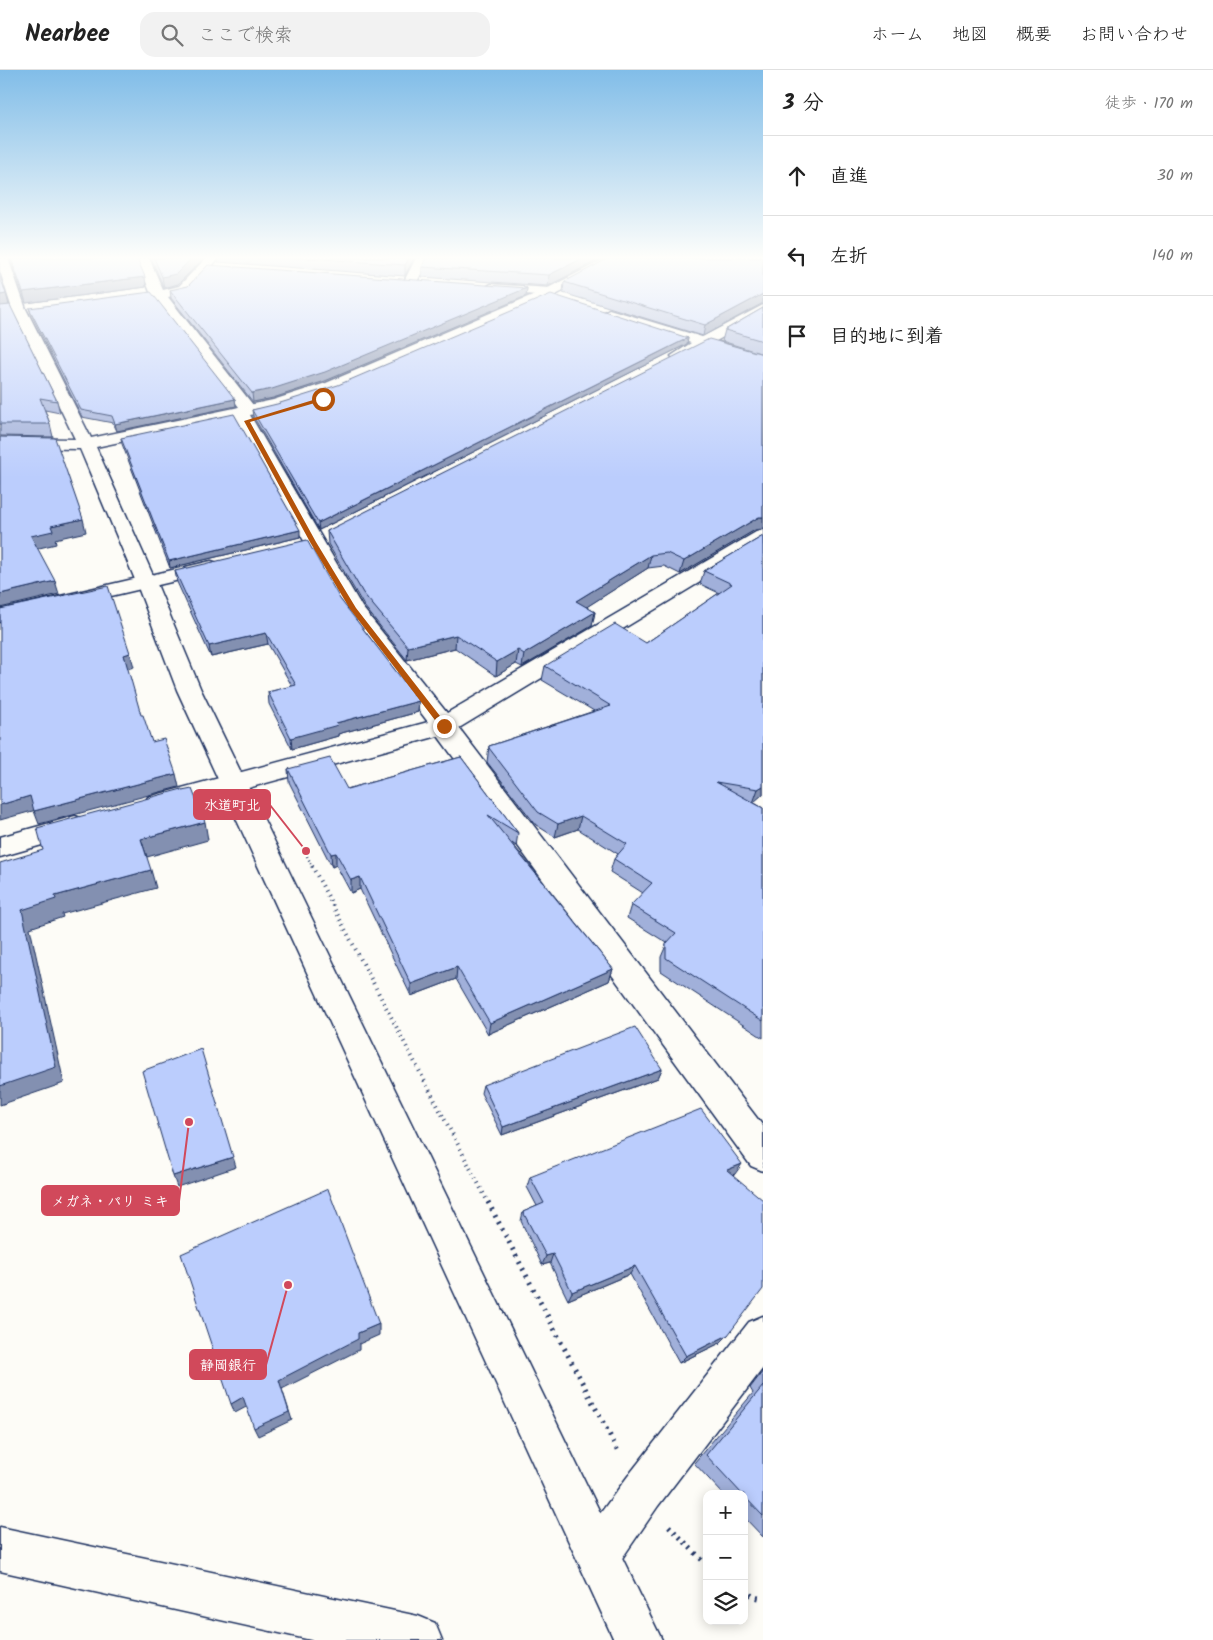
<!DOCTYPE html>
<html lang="ja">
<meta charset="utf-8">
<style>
body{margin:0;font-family:Kalam,"Klee One",sans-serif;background:#f2f2f2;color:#222}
.controls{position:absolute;right:15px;bottom:15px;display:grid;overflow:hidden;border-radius:10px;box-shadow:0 2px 12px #0003}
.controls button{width:45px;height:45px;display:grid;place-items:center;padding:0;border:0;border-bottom:1px solid #e0e0e0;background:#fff;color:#222;font:25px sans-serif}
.stop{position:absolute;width:15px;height:15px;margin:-11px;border:4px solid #b45309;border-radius:50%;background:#fff}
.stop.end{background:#b45309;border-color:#fff;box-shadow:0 1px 5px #0008}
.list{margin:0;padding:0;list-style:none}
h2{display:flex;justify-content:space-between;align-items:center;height:65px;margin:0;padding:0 20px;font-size:21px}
h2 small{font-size:16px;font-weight:400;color:#767676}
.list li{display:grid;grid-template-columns:32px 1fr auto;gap:15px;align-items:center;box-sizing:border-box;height:80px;padding:0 20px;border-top:1px solid #e0e0e0}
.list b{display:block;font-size:19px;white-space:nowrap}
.list em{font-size:16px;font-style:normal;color:#767676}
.icon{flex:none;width:28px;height:28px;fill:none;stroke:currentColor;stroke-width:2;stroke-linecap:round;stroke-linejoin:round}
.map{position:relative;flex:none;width:763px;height:1570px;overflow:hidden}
header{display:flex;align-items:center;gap:30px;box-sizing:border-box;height:70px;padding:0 25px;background:#fff;border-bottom:1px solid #e0e0e0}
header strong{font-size:24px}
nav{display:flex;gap:28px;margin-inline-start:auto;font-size:18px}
.search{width:350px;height:45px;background:#f2f2f2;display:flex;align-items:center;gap:12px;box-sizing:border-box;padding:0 18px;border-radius:15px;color:#767676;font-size:19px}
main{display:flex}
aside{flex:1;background:#fff}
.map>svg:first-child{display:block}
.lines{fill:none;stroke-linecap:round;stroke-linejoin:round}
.minor-casing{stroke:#1b2f5e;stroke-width:3}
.tertiary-casing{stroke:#1b2f5e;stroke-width:3}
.path-far2{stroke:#1b2f5e;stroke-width:2.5;stroke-dasharray:1 3;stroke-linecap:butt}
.path-far1{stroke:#1b2f5e;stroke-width:4;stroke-dasharray:1 4.5;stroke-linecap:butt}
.path{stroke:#1b2f5e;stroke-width:5;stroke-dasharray:2 5.5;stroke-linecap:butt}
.minor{fill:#fdfcf7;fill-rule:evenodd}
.tertiary{fill:#fdfcf7;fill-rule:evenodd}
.wall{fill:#a1b0da;stroke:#1b2f5e}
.shaded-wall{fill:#8390b1;stroke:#1b2f5e}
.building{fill:#bbcdfd;stroke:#1b2f5e}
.route{fill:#b45309}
.leader{fill:none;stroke:#d1495b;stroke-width:2}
.callout-dot{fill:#d1495b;stroke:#fdfcf7;stroke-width:2}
.callout{fill:#d1495b;stroke:#d1495b;stroke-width:2}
.callout-label{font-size:14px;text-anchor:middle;font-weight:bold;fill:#fff}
</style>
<header>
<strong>Nearbee</strong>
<div class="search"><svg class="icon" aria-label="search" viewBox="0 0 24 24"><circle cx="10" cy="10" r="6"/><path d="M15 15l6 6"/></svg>ここで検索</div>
<nav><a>ホーム</a><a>地図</a><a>概要</a><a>お問い合わせ</a></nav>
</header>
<main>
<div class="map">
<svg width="763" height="1570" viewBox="0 0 763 1570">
<rect width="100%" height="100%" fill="#fdfcf7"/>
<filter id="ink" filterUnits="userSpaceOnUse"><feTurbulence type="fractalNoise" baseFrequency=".02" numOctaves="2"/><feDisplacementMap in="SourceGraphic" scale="10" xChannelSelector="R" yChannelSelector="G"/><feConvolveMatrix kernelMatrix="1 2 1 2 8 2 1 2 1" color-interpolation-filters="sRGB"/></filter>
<g filter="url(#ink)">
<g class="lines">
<defs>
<path id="minor" d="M137,188H149L163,220L179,216L206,188H219L189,222L168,227L257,340L255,343L250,345L362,537L447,643L756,462L763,460V474L459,658L763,1056V1101L751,1096L438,666L157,743L148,741L144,734L148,727L428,652L342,539L232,342L234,339L239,337L150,222Z
M416,188H429L416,214H406L404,211Z
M491,214L550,218L557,222L550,226L486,221L484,218Z
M763,235V245L716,271L763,286V296L705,278L684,289H674L671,286L691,273L604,246L602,243L609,239L702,267Z
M211,491L218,493L221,497L218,501L0,552V540Z
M75,746L84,749L88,756L84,763L0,787V767Z
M763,1246V1298L658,1436L614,1500L598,1506L582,1500L576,1484L582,1468L628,1406L749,1252Z"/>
<path id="tertiary" d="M0,188H8L26,239L91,368L273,330L326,313L542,221L607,188H624L552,227L338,319L277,339L96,377L156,512L201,620L662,1570H614L177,620L136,512L80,379L0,378V368L75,369L12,239L0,201Z
M0,1457L418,1546L435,1553L442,1570H311L0,1501Z"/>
</defs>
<use href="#minor" class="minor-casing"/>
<use href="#tertiary" class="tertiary-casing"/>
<path class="path-far2" d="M307,786L313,798"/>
<path class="path-far1" d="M312,796L489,1134"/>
<path class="path" d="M488,1132L619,1383
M669,1456L707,1495
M744,1520L754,1527L763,1529"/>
<use href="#minor" class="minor"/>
<use href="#tertiary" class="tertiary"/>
</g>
<path class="wall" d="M10,188H137L146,217L26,233Z
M151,188H204L178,214L164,218Z
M218,188H414L405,206L218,192Z
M602,188L548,216L422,207V197Z
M763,188L703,266L563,223L564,212Z
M0,206L9,235L57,331L60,343L45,340L50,354L53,367L0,366Z
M527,218L526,226L325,311L273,328L253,332L171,228L170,220Z
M29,238L235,329L236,336L117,361L113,353L82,347L31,244Z
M763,238V284L722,271L725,260Z
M688,268L687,274L319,460L253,346L252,340Z
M763,284V459L755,460L680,504L664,496L648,498L586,537L595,542L592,556L522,597L516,594L496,606L455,578L407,590L364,536L328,474L327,461Z
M121,368L300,467L170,498L122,374Z
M763,466V724L753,732L763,738V968L661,901V887L667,873L627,848L631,835L643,823L610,802L614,789L618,784L578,759L555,767L536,755L487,692L489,676L594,641L542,610L545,596L646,573L719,523L700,514L704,501Z
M175,501L340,529L419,631L418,642L338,664V666L292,679L269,634L268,622L292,616L268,574L211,587L177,512Z
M461,687L518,763L516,776L512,773L613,899L609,911L488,964L456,909L411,926L360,819L351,823L336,795L332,797L289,712L288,699L347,719Z
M662,999L658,1008L502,1065L481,1023L483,1015Z
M733,1104L728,1265L720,1273L679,1293L630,1204L568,1230L550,1193L542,1195L521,1151L523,1142L537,1136L527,1117L530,1107L735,1104Z
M763,1301V1467L744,1447V1424H723L694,1393L753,1323L750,1318Z"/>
<path class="shaded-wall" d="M192,188H204L178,214L164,218L162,207Z
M409,188H414L405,206V195Z
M583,188H602L548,216L549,205Z
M145,207L146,217L26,233L23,222Z
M527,218L526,226L325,311L273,328L253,332L252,323Z
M6,224L9,235L0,237V225Z
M763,224V233L703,266L705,255Z
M688,268L687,274L319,460L318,453Z
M235,329L236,336L117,361L115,354Z
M759,447H763V459L755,460L680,504L684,491Z
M83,449L86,462L55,469L56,474L35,479L31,466L51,456Z
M300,460V467L170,498L169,491Z
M651,485L648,498L574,545L576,531Z
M55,511L59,524L0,538V524Z
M595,542L592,556L522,597L524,584Z
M266,563L268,574L211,587L209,576Z
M456,565L455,578L407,590L408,577Z
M518,580L516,594L496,606L497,592Z
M130,583L134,597L127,599L124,585Z
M419,631L418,642L338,664V666L292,679L291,668L336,653Z
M176,704L179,717L39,754L34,741Z
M763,716V724L753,733L758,719Z
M30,726L36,740L0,750V735Z
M581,746L578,759L555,767L558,754Z
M205,752L208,770L147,787L141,769Z
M336,783V795L332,797L331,784Z
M151,800L156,818L62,844L63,847L30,858L64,1013L0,1035V1016L22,840L55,826Z
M360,807V819L351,823V810Z
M457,897L456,909L411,926V914Z
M613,899L609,911L488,964L490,953Z
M662,999L658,1008L502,1065L503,1057Z
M233,1087L236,1097L177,1117L173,1106Z
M742,1094L735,1104L721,1109L727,1100Z
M553,1184L550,1193L542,1195L546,1186Z
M635,1196L630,1204L568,1230L572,1222Z
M379,1254V1265L359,1274V1280L282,1319L292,1350L258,1366L254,1358L279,1310L358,1263Z
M728,1265L720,1273L679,1293L686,1286Z
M243,1327L248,1336L235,1343L231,1334Z"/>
<path class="building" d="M11,188H137L145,207L23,222Z
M154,188H192L176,204L162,207Z
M308,188H409L405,195Z
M426,188H583L549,205L422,197Z
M609,188H763V224L705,255L564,212Z
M208,195L527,218L325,302L272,319L252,323L170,220L188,216Z
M0,206L6,224L0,225Z
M151,222L235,329L115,354L112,346L81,340L29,238Z
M551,224L688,268L318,453L252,340L277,334L338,315Z
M10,235L57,331L40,328L50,354H0V236Z
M763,238V271L725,260Z
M709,269L763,284V447H759L684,491L667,483L651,485L576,531L595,542L524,584L518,580L497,592L456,565L408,577L363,523L327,461Z
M234,344L300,460L169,491L121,368Z
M0,367L55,368L83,449L51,456L53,461L31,466L55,511L0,524Z
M763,466V716L758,719L716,712L763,738V951L666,888V874L676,863L631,835L652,813L614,789L627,774L581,746L558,754L538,742L489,678V676L611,636L545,596L615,554L646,573L732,514L704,501Z
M307,470L340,529L419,631L336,653L338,655L291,668L268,622L296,615L266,563L209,576L175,501Z
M108,516L130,583L124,585L141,645H143L152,672L164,669L176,704L34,741L30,726L0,735V539Z
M461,687L518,763L488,745L613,899L490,953L457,897L411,914L360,807L351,810L336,783L331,784L288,699L330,688L347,719Z
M182,719V721L192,719L205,752L141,769L151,800L55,826L56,829L22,840L56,997L0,1016V793L43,780L37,758Z
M635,957L662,999L503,1057L483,1015Z
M201,979L233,1087L173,1106L142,1001Z
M701,1039L742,1094L727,1100L763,1130V1219L728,1265L686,1286L635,1196L572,1222L553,1184L546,1186L523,1142L544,1133L530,1107Z
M328,1119L379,1254L358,1263V1269L279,1310L289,1342L254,1358L243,1327L231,1334L181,1184Z
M763,1316V1446L744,1426V1424H742L706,1385Z"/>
</g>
<linearGradient id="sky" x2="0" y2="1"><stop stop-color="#81bde8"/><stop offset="0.46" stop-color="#fefefb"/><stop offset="1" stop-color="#fefefb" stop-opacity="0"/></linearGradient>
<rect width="763" height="408" fill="url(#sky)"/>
<path class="route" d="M323,327L325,330L250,352L316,472L356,538L447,655V658H441L350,539L310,472L244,351Z"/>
<path class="leader" d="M306 781L270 735M189 1052L179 1131M288 1215L266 1295"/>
<g class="callout-dot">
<circle cx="306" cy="781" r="5"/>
<circle cx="189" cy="1052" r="5"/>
<circle cx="288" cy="1215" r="5"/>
</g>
<g class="callout">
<rect x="194" y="720" width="76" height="29" rx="5"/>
<rect x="42" y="1116" width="137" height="29" rx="5"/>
<rect x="190" y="1280" width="76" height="29" rx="5"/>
</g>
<g class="callout-label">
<text x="232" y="740">水道町北</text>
<text x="110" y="1136">メガネ・パリ ミキ</text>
<text x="228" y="1300">静岡銀行</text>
</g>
</svg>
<div class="controls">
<button>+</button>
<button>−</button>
<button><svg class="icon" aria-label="layers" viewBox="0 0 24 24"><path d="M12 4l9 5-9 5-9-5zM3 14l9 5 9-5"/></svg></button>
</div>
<div class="stop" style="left:323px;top:329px"></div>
<div class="stop end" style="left:444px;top:656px"></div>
</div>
<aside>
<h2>3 分<small>徒歩 · 170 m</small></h2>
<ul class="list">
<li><svg class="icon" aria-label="ahead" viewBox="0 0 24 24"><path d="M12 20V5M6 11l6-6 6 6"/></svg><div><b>直進</b></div><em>30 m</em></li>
<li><svg class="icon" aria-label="left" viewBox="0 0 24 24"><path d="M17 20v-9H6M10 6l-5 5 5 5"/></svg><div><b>左折</b></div><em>140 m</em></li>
<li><svg class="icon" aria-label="arrive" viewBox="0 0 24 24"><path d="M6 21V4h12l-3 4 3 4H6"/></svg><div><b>目的地に到着</b></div></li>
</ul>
</aside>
</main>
